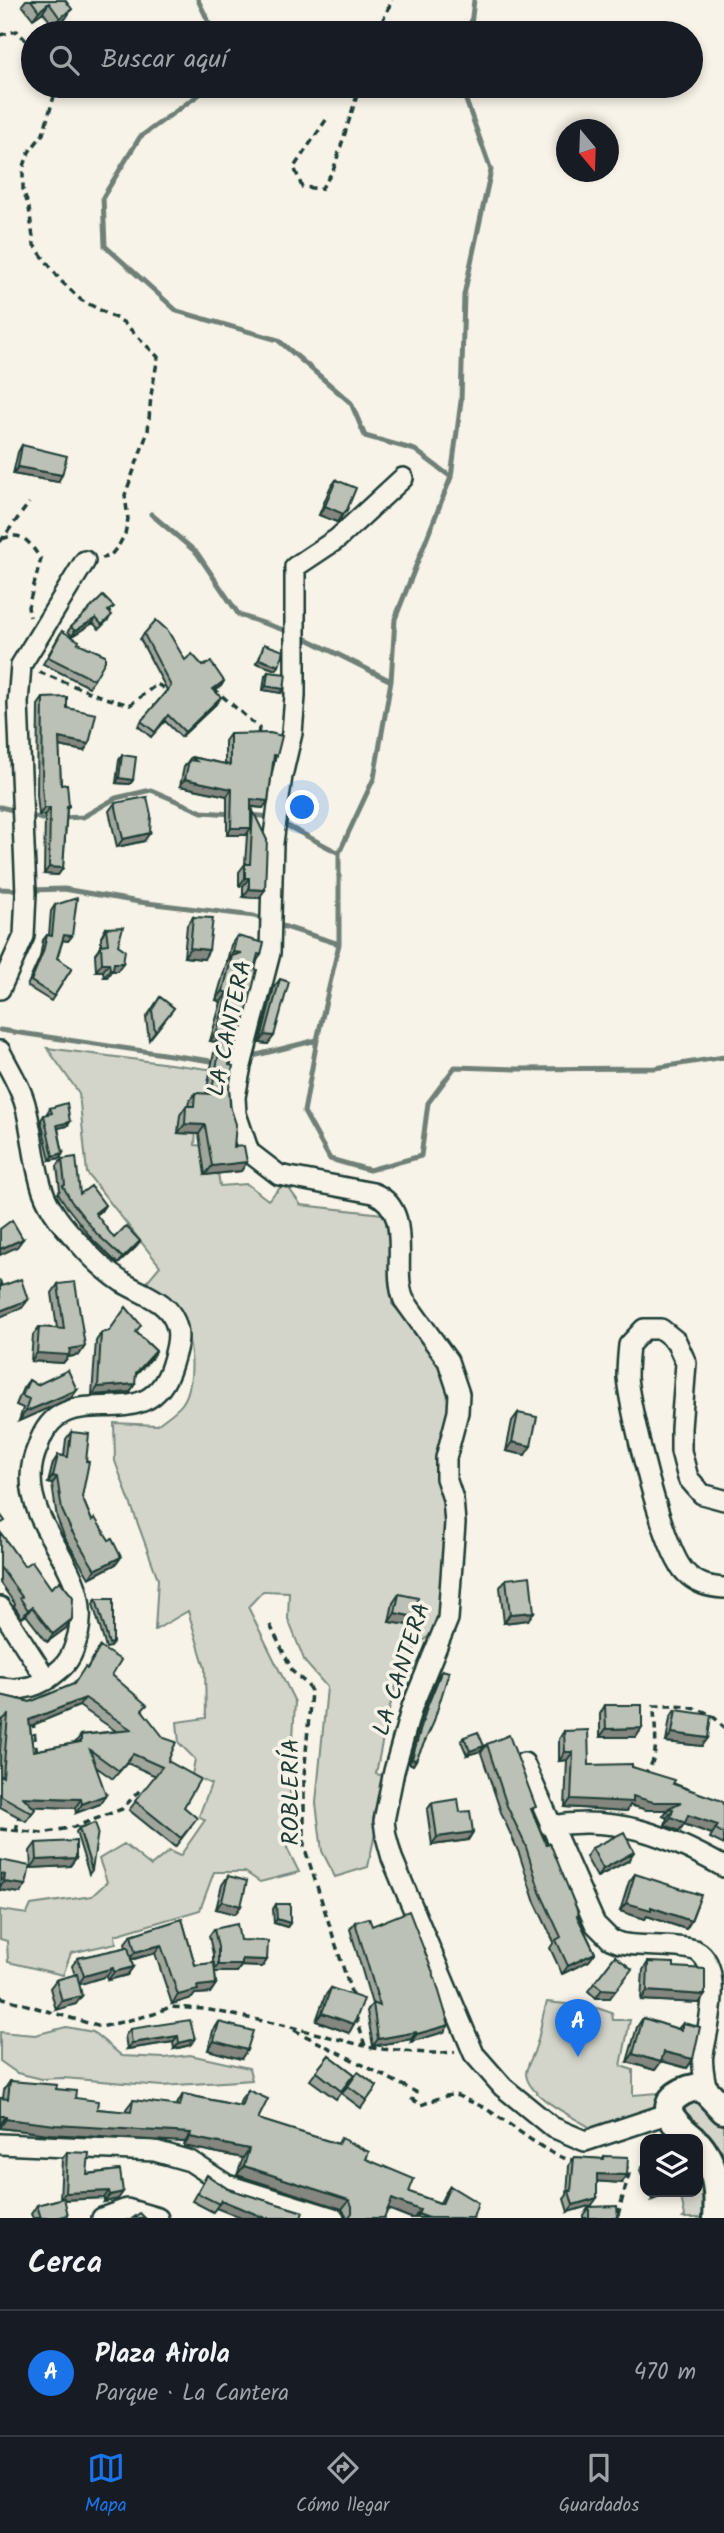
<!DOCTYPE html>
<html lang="es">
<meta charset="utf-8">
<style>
body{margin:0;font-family:Kalam,sans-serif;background:#20242c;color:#f1f3f6}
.controls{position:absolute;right:21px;bottom:21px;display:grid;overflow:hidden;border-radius:14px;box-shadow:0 4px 10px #0003}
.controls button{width:63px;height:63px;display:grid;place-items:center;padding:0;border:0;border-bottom:2px solid #363941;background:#171b24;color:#f1f3f6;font:35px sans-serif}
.compass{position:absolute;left:556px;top:119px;width:63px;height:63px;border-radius:50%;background:#171b24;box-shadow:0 4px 10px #0003;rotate:161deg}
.you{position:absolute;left:303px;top:808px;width:24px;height:24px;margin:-18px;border:5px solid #fff;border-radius:50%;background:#1a73e8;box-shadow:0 0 0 10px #1a73e833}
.badge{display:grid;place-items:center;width:46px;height:46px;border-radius:50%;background:#1a73e8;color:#fff;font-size:23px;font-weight:700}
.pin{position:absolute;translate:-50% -58px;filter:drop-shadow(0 2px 4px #0008)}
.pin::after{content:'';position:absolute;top:37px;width:24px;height:21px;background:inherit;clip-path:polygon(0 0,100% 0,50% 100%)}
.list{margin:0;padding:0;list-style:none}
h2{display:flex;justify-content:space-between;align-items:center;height:91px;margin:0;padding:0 28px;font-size:30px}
h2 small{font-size:23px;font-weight:400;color:#9ea1a6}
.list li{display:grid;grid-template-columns:46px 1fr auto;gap:21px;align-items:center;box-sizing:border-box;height:126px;padding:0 28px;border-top:2px solid #363941}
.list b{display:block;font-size:26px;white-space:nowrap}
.list p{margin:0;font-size:23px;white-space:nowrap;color:#9ea1a6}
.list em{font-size:23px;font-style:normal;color:#9ea1a6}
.icon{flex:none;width:38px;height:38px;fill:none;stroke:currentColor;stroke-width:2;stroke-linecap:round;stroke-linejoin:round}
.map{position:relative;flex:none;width:724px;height:2218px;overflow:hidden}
.search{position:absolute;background:#171b24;box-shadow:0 4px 10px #0003;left:21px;right:21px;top:21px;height:77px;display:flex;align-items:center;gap:18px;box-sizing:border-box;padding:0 24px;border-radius:38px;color:#9ea1a6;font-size:26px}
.sheet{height:217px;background:#171b24}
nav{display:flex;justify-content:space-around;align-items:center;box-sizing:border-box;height:98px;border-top:2px solid #363941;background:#171b24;font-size:19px;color:#9ea1a6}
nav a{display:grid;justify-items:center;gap:4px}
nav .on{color:#1a73e8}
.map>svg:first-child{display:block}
.green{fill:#d3d5ca;stroke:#79897f;stroke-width:2}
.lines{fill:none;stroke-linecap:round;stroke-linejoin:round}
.stream{stroke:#6f8077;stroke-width:5}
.street-casing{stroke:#1f3d34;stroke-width:24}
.secondary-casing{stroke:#1f3d34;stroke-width:32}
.path{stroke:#1f3d34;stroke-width:3.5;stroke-dasharray:7 5;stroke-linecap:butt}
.street{stroke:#f7f3e8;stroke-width:19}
.secondary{stroke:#f7f3e8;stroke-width:26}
.wall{fill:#a1a69d;stroke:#1f3d34;stroke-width:2;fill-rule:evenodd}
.shaded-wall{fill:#83877f;stroke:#1f3d34;stroke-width:2}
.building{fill:#bbc1b6;stroke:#1f3d34;stroke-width:2;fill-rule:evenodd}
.labels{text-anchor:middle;stroke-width:7;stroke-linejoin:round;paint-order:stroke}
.street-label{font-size:24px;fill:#1f3d34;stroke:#f7f3e8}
</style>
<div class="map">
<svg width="724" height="2218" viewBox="0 0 724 2218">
<rect width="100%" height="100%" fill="#f7f3e8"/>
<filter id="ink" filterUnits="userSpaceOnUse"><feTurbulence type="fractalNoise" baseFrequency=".0143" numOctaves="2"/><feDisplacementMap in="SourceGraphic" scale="14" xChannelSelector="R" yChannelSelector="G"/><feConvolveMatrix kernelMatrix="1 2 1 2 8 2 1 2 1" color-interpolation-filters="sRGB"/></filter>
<g filter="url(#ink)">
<path class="green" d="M47,1048L208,1069L229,1068L197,1114L195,1145L214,1147L220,1186L247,1184L268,1200L285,1183L301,1205L392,1215L401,1255L392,1304L457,1373L446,1464L441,1628C434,1633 425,1638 419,1644C393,1668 383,1739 376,1774L390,1777L382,1800L368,1867L335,1877L322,1851L316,1803L327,1687L305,1662L288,1619L289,1592L263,1591L248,1607L295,1702L287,1848L299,1872L260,1882L245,1872H214L200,1910L115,1935L116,1943L71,1953L63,1975L8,1962L7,1941L0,1939V1910L27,1914L31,1905L92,1896L107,1882L99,1859L124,1844L151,1866L169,1851L180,1856L205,1820L199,1816L211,1784L192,1775L195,1759L179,1743L177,1722L206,1718L205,1668L188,1611L155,1630L158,1579L115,1461L114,1423L157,1425C164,1419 176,1412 182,1404C199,1382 192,1321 171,1303C164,1296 153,1291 144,1285L160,1266L87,1173L79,1093Z
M547,2002L594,2007L612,2013L613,2020H630L621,2066L633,2070V2095L658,2093L655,2116L596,2131C577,2118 528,2098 526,2074C526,2066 533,2057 535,2049C541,2034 541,2017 547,2002Z
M66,2027L93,2032L122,2056L164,2058L190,2055L249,2068L252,2080L162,2086L63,2078L42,2079L17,2073L0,2061V2032L35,2035Z
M691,2099L704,2101L724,2125V2153C711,2137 691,2127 683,2109Z
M698,2154L717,2218H683L685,2216L680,2192H698Z"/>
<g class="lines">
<path class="stream" d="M198,0L214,33
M470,33L474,0
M211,86L140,137L103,197L105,246L177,311L278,340L351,403L365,436L415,450L451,477
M464,86L463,92L491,170L464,295L461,401L451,477L395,619L391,681L374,778L339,853V944L317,1040L304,1112L330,1159L369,1170L421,1156L428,1103L455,1067L517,1069L655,1068L724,1057
M151,514L197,553L239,615L290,632
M299,635L391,681
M0,807L17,811
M27,814L41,819L51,818
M250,815L272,817
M61,818L83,817L116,798L151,790L202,812L233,814
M280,822L339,853
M0,889L21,890
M31,890L64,889L139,902L254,916L267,921
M276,924L339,944
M0,1030L211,1061L239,1058
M249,1057L317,1040"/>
<defs>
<path id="street" d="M403,478L337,539L295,567V696L292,733L282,776L273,843L270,953L241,1066L235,1097L236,1114L249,1152L279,1175L373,1193C416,1210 390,1267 404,1300L448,1361L459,1394L458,1412L446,1458V1478L453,1499L455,1523L448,1619L412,1707L394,1771L384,1821L386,1836L392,1858L474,2054L503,2087L552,2127L585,2141L670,2113
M0,989L24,936L26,893L18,703L21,665L85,561
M0,1051C9,1069 22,1089 26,1108C33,1136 34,1165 43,1191C50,1211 65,1228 79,1243C91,1257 107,1272 122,1282C143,1295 171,1301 177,1328C180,1340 175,1353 172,1364C148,1446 63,1368 38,1446C34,1455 31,1467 31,1477C31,1536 93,1570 78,1635C74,1650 70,1662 58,1671C40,1687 23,1691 0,1688
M724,1500L702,1494L688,1478L681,1451V1428L686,1363L676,1341L661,1329H644L629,1345C628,1355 627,1366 627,1377C630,1411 663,1551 685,1572C696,1584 709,1587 724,1588
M0,1607L47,1680
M524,1763L595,1924L610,1939L620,1943C644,1948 670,1943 695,1950C724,1964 709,2024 703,2054C701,2065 705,2080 707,2091
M550,1826C617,1815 667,1835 724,1867
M0,2144L155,2151L190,2161L227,2185L334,2218
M102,2218L127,2209L158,2218"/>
<path id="secondary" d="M693,2139C686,2133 677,2126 672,2118C660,2099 687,2087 702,2087L724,2110
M698,2144C716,2165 719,2191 717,2218"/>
</defs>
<use href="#street" class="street-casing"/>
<use href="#secondary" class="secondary-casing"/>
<path class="path" d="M377,33L392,0
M0,35L17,31L33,48
M62,86L55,93L43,134L29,152L23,169V189L29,208L34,245L61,281L81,300L123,322L158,357L151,395L148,431L125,495L128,519L125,534L119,545L110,556L102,558
M326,120L294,167L302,187L321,189L333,171L360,86
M2,539C24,530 29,543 41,559L28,607L30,617
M0,542L29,503
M39,672L102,697L130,705L157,684L170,692
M213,688L259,728L258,736
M270,1625L293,1672L307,1684L311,1691L304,1777V1846L353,1998
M33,1721L37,1755
M643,1775C662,1759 654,1729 654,1706C680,1706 709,1704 724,1729
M0,1829L43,1833L74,1827L122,1809L141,1789
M16,1831L19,1816
M0,1997L101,2027L154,2014L170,2007L205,2009L287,2026L365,2046
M356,2016L365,2046C377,2050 387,2049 399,2050C418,2053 435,2054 455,2052
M294,2030L416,2092L412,2099L421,2105C430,2102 444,2095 453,2095C458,2095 464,2099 469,2101C502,2112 544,2158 574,2160
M618,2215L629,2174L627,2167"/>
<use href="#street" class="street"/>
<use href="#secondary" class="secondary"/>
</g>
<path class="wall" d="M26,0H65L66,18L54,27L43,12L33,19L22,5Z
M22,445L58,482L13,474L18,452Z
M336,480L341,518L337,522L319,515L330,488Z
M110,612L109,619L99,629L93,623L72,636L68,631L71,627L111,612Z
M62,631L78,643L94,680L89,687L43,664Z
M144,634L185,660L203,666L224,681L221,686L214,691L218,702L181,737L165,721L151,737L138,726L167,690L140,639Z
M268,672L281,693L263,690L265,676Z
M43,698L67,708L84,751L59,746L61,785L69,806L67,809L63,868L58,875L44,874L45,815H39L37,794L38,705Z
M230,734L274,762L263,808L251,807V814L253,811L259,898L243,897V886H239V872L245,864L247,835H227V796L180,786L184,767L191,757L225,764V741Z
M122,755L133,780L130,784L116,783L119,760Z
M115,803L144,841L117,847L109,811Z
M55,905L72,936L68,941L63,940L57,958L72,968L51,1001L27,986L40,957L43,940L47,935H49L51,911Z
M193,917L204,959L184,957L187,925Z
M106,928L118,945L117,971H111L107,977H104L103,971H96L95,954L101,946V937Z
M237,936L261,955L256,962L242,1030L236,1037L229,1065V1088L234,1147L247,1162L241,1171L205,1175L199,1134L178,1133L180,1115L186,1106H188L189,1102L195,1093L206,1094L216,1042L210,1041L221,1002L216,1000L226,965L228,961H227L231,945Z
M280,979L268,1044L260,1043L274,987Z
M160,997L174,1008L149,1040L146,1018Z
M50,1108L70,1122L67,1126L58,1128L63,1153L60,1158L50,1160L41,1120L44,1115L48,1114L47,1113Z
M62,1159L80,1194L105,1205L101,1211L96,1215L114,1238L140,1241L136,1247L118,1264L93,1240L67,1207L58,1193L60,1190L57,1166Z
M58,1284L85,1346L79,1355L68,1357L63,1363L31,1361L33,1335L39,1327L57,1328L52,1293Z
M136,1332L156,1351L151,1359L136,1375L130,1392L92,1395L96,1341L101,1333Z
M29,1380L37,1385L77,1390L71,1398L19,1421L23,1408L16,1405L23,1388Z
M518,1413L525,1455L506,1451L512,1421Z
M71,1432L82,1497L92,1521L121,1557L116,1564L89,1578L65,1538L57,1518L52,1484L48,1483L53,1463L58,1455L64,1456L66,1439Z
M0,1532L24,1566L72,1619L66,1628L47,1642L26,1615L22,1618L14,1606L15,1604L0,1583Z
M506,1579L528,1620L504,1623L500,1587Z
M399,1594L415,1617L409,1625L389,1622L393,1603Z
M96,1599L113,1643L110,1647L106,1648L93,1604Z
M100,1647L112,1675L143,1711L168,1761L191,1826L175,1847L129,1810L156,1776L127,1763L113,1779L96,1767L100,1804L76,1813L75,1808L32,1806L35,1809L26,1821L0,1807V1751L2,1724L0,1726V1695L30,1702L74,1684L87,1668ZM79,1706L116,1731L81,1735L75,1743L33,1751L30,1726Z
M442,1670L416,1760L413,1765L409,1763L424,1711L439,1674Z
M605,1705L642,1728L636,1737H600V1714Z
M675,1710L708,1738L702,1746L666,1742L670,1718Z
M564,1731L589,1765L632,1767L724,1803V1845L710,1838L712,1834L684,1824L679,1831L665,1825L667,1818L663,1816L668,1810H647L630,1805L627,1811L565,1807L567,1760L559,1761V1739Z
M464,1737L484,1746L481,1751L467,1755L461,1741Z
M487,1744L532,1812L546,1844L579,1915L578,1917L595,1953L589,1961L562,1974L550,1948L554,1942L534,1900L519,1853L502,1815L481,1753Z
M432,1803L460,1812L473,1832L468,1840L432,1845L427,1810Z
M79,1828L92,1870L89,1874L76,1832Z
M36,1843L76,1858L70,1866L31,1868L30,1851Z
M592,1848L628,1861L597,1877L586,1857Z
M0,1860L20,1893L0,1890Z
M635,1874L691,1921L686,1929L647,1916L645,1919L620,1911L629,1882Z
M228,1876L235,1914L216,1909L222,1885Z
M276,1904L290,1923L287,1927L274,1923L273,1909Z
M182,1919L195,1965L213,1963V1954L209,1936L214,1929L240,1940L267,1960L262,1967L241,1966L237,1972H215L216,1984L210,1993L195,1994L192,1998L172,2004L155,1953L131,1960L133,1967L127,1975L108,1980L107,1976L79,1984L76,2004L56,2010L50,1988L56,1980L75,1975L72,1966L78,1958L126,1948L125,1943L131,1935Z
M355,1922L372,1926L444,2032L411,2042V2039L373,2046L367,2011L372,2004L350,1929Z
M615,1956L610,1998H596L588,1991Z
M648,1962L674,1967L699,2003L641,2000L643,1970Z
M331,1988L349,2033L316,2021L325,1996Z
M643,2018L678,2029L683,2023L693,2059L687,2068L661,2061L655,2070L627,2062L637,2027Z
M219,2022L241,2059L208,2050L213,2031Z
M130,2029L195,2039L190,2045L174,2049L173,2042L127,2049L125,2036Z
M329,2055L354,2074L336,2099L310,2080Z
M358,2072L377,2086L361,2108L342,2094Z
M10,2081L56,2089L97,2109L126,2112V2109L133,2100L176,2106L183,2094L239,2106L241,2099L248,2090L258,2119L338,2144L341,2138L366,2159L409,2192L440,2203L444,2195L450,2186L473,2218H411L388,2209L384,2218H346V2215L342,2209L237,2175L243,2158L184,2146L185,2142L49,2134L0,2128V2098H3L4,2090Z
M67,2152L87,2174L120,2170L118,2199L104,2202V2198L64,2200L66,2218H33L31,2214L37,2205L60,2199L62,2159Z
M604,2156L622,2183L597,2181L592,2205L568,2212L564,2199L567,2195L569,2165L574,2157L602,2159Z
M645,2163V2183L640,2170Z
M207,2175L228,2189L303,2212L216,2208L213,2212L192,2201Z
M649,2192H673L652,2200Z
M589,2207L618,2218H583V2215Z"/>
<path class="shaded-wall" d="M49,3L43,12L33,19L39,11Z
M72,9L66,18L54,27L60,18Z
M18,467L62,475L58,482L13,474Z
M325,506L347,510L337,522L319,515Z
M96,618L93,623L72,636L75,631Z
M259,659L279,666L276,670L256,663Z
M224,681L221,686L209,694L213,689Z
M266,686L284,689L281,693L263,690Z
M221,697L218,702L181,737L185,732Z
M59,738L89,744L84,751L54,745Z
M119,778L133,780L130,784L116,783Z
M185,779L232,789L227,796L180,786Z
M251,799L268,801L263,808L247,806Z
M44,808H50L45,815H39Z
M231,828H251L246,835H227Z
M150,833L144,841L117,847L123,839Z
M49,867L63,868L58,875L44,874Z
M245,878H249L243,886H239Z
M249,889L265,890L259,898L243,897Z
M64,935L72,936L68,941L61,940Z
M190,948L209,950L204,959L184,957Z
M233,952L242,953L232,956L228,961H227Z
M102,963H109L103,971H96Z
M114,963H123L117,971H111L107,977H104Z
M223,991L227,993L221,1002L216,1000Z
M217,1032L223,1033L216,1042L210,1041Z
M265,1035L274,1036L268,1044L260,1043Z
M70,1122L67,1126L54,1129L57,1125Z
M185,1124L205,1125L199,1134L178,1133Z
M63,1153L60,1158L50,1160L53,1156Z
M247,1162L241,1171L205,1175L212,1166Z
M105,1205L101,1211L90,1219L95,1213Z
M23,1239L17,1247L0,1255V1249Z
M140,1241L136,1247L118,1264L123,1258Z
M28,1300L22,1308L0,1317V1311Z
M85,1346L79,1355L68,1357L63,1363L31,1361L37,1353Z
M156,1351L151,1359L131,1380L136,1373Z
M135,1384L130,1392L92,1395L98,1387Z
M77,1390L71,1398L19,1421L25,1412Z
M512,1442L531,1446L525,1455L506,1451Z
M53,1476L57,1477L52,1484L48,1483Z
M121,1557L116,1564L89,1578L95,1570Z
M32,1607L26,1615L22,1618L28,1610Z
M534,1612L528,1620L504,1623L510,1614Z
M395,1613L415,1617L409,1625L389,1622Z
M72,1619L66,1628L47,1642L53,1634Z
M85,1698L79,1706L23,1729L29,1720Z
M642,1728L636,1737H600L606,1729Z
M672,1733L708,1738L702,1746L666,1742Z
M484,1746L481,1751L467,1755L470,1751Z
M565,1752H573L567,1760L559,1761Z
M412,1759L416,1760L413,1765L409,1763Z
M106,1795L100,1804L76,1813L82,1804Z
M633,1796L681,1802L673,1810L667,1818L663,1816L668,1810H647L630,1805L627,1811L565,1807L571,1799Z
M23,1797L81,1799L75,1808L20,1806Z
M688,1815L718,1825L712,1834L684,1824L679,1831L665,1825L671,1817Z
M473,1832L468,1840L432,1845L437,1837Z
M634,1852L628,1861L597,1877L603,1869Z
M76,1858L70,1866L31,1868L37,1860Z
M0,1873L5,1875L0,1882Z
M4,1882L26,1885L20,1893L0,1890V1887Z
M222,1901L241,1906L235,1914L216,1909Z
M626,1903L651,1907L691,1921L686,1929L647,1916L645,1919L620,1911Z
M277,1919L290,1923L287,1927L274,1923Z
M161,1945L155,1953L129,1960L135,1952Z
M595,1953L589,1961L562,1974L568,1966Z
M242,1959L267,1960L262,1967L241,1966L237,1972H213L218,1965Z
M133,1967L127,1975L108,1980L114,1972Z
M113,1968L107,1976L78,1985L84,1976Z
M626,1977L610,1998H596L602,1989Z
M216,1984L210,1993L195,1994L192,1998L172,2004L178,1995L197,1986Z
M647,1991L705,1995L699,2003L641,2000Z
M82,1996L76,2004L56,2010L62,2001Z
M322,2013L354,2024L349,2033L316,2021Z
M449,2025L444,2032L411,2042L417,2034Z
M416,2032L411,2039L373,2046L378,2039Z
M178,2036L173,2042L127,2049L132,2043Z
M195,2039L190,2045L174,2049L179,2043Z
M214,2041L247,2050L241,2059L208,2050Z
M664,2052L693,2059L687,2068L658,2060Z
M633,2054L661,2062L655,2070L627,2062Z
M0,2116H6L0,2125Z
M6,2119L191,2133L185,2142L49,2134L0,2128Z
M190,2137L249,2149L243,2158L184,2146Z
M244,2166L349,2200L342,2209L237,2175Z
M597,2174L627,2175L622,2183L592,2181Z
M109,2191L104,2198L59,2200L65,2193Z
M123,2192L118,2199L104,2202L110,2195Z
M658,2192H673L652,2200Z
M597,2198L592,2205L568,2212L573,2205Z
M392,2199L420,2210L414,2218H411L386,2208Z
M221,2200L263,2217L262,2218H241L216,2208Z
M418,2214L429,2218H416Z"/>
<path class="building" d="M31,0H65L72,9L60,18L49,3L39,11Z
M22,445L67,456L62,475L18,467Z
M336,480L356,488L347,510L343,514L325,506Z
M103,596L114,607L108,611L112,615L102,625L96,618L75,631L71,627Z
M156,620L168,631L185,660L192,654L203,666L211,662L224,681L213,689L221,697L185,732L168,715L155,732L141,721L171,686L144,634Z
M62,631L79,641L78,643L105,655V661L94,680L48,657Z
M264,644L284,651L279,666L259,659Z
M268,672L286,674L284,689L266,686Z
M67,697V708L96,714L89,744L59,738L61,785L67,784L69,806H67L63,868L49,867L50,808H44L42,786L43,698Z
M270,733L282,736L277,756L274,755L268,801L251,799V828H231L232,789L185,779L189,760L196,761L191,757L230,765V734Z
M122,755L136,757L133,780L119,778Z
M147,797L151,815L150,833L123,839L115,803Z
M253,811L267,840L265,890L249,889V878H245V864H250Z
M77,898L72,936L64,935L57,958L72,968L54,996L31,981L43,952L47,935L52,936L55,905Z
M193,917L213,918L209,950L190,948Z
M123,927L118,945L125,950L123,963H114L113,969H110L109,963H102L101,945L108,944L106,928Z
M237,936L264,943L261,955L258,954L254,969L257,970L242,1030L239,1029L229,1065L233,1066L229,1088L230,1106L236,1124L234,1147L244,1146L247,1162L212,1166L205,1125L185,1124L186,1106H194L195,1093L211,1094L223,1033L217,1032L227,993L223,991L232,956L242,953L233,952Z
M280,979L289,982L274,1036L265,1035Z
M160,997L174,1008L155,1032L152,1010Z
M67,1103L70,1122L57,1125L63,1153L53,1156L44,1115L52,1113L50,1108Z
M76,1157L80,1194L91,1186L105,1205L95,1213L114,1238L126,1226L140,1241L123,1258L97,1234L71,1201L63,1186L65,1185L62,1159Z
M12,1220L23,1239L0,1249V1229Z
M21,1279L28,1300L0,1311V1280L2,1286Z
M75,1282L85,1346L70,1349L69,1355L37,1353L39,1327L64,1329L58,1284Z
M126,1307L141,1325L136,1332L156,1351L136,1373L135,1384L98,1387L101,1333L109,1331Z
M68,1370L77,1390L25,1412L29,1399L22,1396L29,1380L37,1385Z
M518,1413L537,1417L531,1446L512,1442Z
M71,1432L89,1434L86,1461L89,1462L82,1497L92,1521L95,1518L109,1540L112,1539L121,1557L95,1570L71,1530L62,1510L57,1477L53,1476L58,1455L68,1457Z
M0,1514L5,1521L0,1524Z
M0,1532L24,1566L32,1561L51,1588L60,1581L73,1597L72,1619L53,1634L32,1607L28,1610L20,1598L22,1597L0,1567Z
M530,1576L534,1612L510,1614L506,1579Z
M399,1594L418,1598L415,1617L395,1613Z
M96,1599H113V1643L109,1644Z
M100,1647L121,1660L112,1675L147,1705L142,1710L164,1738L176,1742L168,1761L200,1779L184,1807L197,1818L181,1838L135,1801L162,1767L133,1754L119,1771L90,1750L106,1795L82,1804L81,1799L23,1797L35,1809L32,1813L0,1795V1775L3,1777L8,1715L0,1722V1695L30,1702L74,1684L85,1667L87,1669ZM85,1698L132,1730L81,1735V1742L33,1751L29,1720Z
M442,1670L449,1672L433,1724L416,1760L412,1759L427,1707Z
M605,1705H642V1728L606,1729Z
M676,1710L711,1715L708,1738L672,1733Z
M588,1730L589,1765L632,1764V1767L675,1780L673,1784L719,1800L724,1803V1834L716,1829L718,1825L688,1815L685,1823L671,1817L673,1809L669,1808L681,1802H653L633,1796V1802L571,1799L573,1752H565L564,1731Z
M478,1732L484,1746L470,1751L464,1737Z
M509,1735L536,1807L531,1809L546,1844L550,1843L579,1915L577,1916L595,1953L568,1966L556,1940L561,1937L540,1892L525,1844L507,1806L487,1744Z
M458,1799L460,1812L470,1811L473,1832L437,1837L432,1803Z
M95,1823L98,1831L92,1870L79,1828Z
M624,1832L634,1852L603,1869L592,1848Z
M76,1841V1858L37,1860L36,1843Z
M0,1860L30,1866L26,1885L4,1882L5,1875L0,1873Z
M635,1874L701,1895L691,1921L651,1907V1910L626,1903Z
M228,1876L247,1881L241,1906L222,1901Z
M276,1904H290V1923L277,1919Z
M409,1911L435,1978L449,2025L417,2034L416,2032L378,2039L373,2003L380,2006L355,1922L369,1918L372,1926Z
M182,1919L195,1965L214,1963L216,1984L197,1986L198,1990L178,1995L161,1945L135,1952L131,1935Z
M237,1924L240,1940L268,1941L267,1960L242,1959V1965H218V1947L214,1929Z
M128,1947L133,1967L114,1972L113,1968L84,1976L78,1958Z
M615,1956L632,1969L616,1990L602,1989L594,1983Z
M648,1962L674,1963V1967L705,1969V1995L647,1991Z
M77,1974L82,1996L62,2001L56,1980Z
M331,1988L364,1999L354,2024L322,2013Z
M643,2018L681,2030L683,2023L700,2027L693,2059L664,2052L661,2062L633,2054Z
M190,2020L195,2039L179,2043L178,2036L132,2043L130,2029Z
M219,2022L253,2031L247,2050L214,2041Z
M329,2055L354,2074L341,2091L316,2071Z
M358,2072L377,2086L367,2100L348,2086Z
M10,2081L57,2085L56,2089L76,2091L75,2098L98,2101L97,2109L131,2112L133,2100L180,2106L183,2094L241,2106L248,2090L268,2099L258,2119L338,2144L341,2138L369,2152L366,2159L414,2179L409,2192L442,2204L450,2186L478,2203L473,2218H429L418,2214L420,2210L392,2199L384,2218H348L352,2213V2206L349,2200L244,2166L249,2149L190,2137L191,2133L55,2125L6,2119V2116H0V2098L8,2099Z
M67,2152L89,2153L87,2174L120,2170L123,2192L110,2195L109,2191L65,2193Z
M604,2156L628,2157L627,2175L597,2174V2198L573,2205L569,2191H571L574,2157L604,2159Z
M207,2175L228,2189L303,2212L301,2218H262L263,2217L221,2200L219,2204L197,2193Z
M64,2198L68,2215L57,2218H41L37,2205Z
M617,2206L618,2218H589V2207Z
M140,2213L145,2218H133Z"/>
</g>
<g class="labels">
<g class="street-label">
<text transform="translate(229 1028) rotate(-78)" y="8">LA CANTERA</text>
<text transform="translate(401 1669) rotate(-72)" y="8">LA CANTERA</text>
<text transform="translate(290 1792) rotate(-90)" y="8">ROBLERÍA</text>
</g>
</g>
</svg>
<div class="controls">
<button><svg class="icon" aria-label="layers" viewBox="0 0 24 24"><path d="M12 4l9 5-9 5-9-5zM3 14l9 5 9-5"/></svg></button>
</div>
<svg class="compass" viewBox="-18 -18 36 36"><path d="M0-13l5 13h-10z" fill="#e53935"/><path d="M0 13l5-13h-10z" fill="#9ea1a6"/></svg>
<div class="you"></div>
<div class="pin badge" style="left:578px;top:2057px">A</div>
<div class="search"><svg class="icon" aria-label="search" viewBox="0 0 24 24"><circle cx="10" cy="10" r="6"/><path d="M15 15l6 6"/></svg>Buscar aquí</div>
</div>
<section class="sheet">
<h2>Cerca<small></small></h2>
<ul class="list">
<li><span class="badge">A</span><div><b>Plaza Airola</b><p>Parque · La Cantera</p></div><em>470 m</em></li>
</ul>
</section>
<nav>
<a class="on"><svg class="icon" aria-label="map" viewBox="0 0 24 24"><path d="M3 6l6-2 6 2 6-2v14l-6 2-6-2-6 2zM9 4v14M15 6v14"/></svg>Mapa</a>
<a><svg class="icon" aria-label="directions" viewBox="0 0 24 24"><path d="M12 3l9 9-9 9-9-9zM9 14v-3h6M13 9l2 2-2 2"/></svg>Cómo llegar</a>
<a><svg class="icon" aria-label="saved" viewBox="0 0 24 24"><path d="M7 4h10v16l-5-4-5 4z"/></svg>Guardados</a>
</nav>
